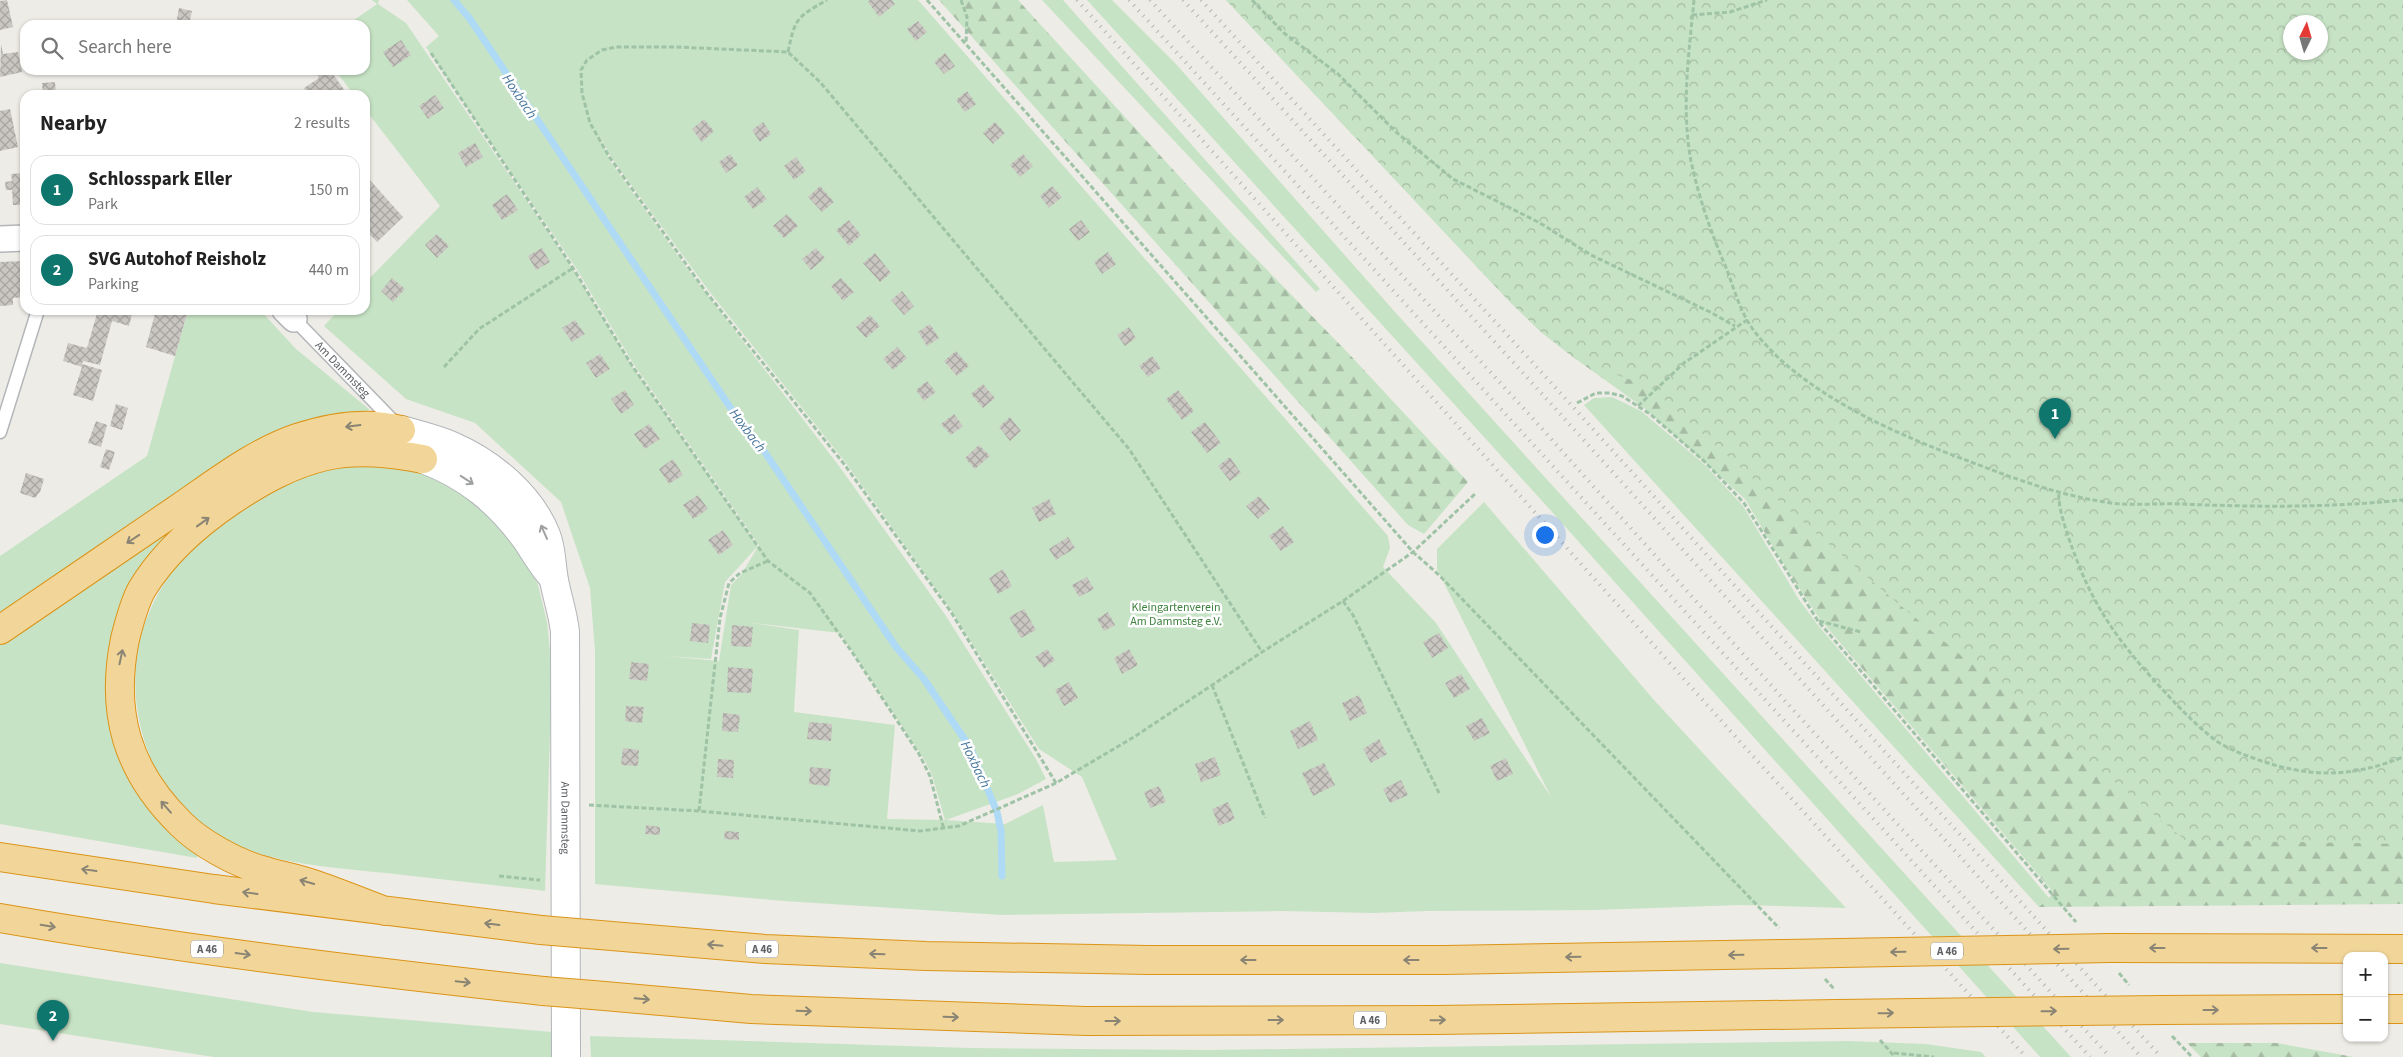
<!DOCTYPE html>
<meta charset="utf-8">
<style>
body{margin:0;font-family:"Source Sans 3",sans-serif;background:#f2f2f2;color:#222}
.controls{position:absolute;right:15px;bottom:15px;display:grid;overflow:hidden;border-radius:10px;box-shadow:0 1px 4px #0004}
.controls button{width:45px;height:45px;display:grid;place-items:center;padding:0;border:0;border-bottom:1px solid #e0e0e0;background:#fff;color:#222;font:25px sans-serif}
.compass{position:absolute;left:2283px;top:15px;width:45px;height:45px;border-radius:50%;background:#fff;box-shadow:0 1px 4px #0004;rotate:5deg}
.you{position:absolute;left:1544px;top:534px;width:18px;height:18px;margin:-12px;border:4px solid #fff;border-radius:50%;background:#1a73e8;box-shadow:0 0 0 8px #1a73e833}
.badge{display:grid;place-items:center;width:32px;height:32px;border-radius:50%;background:#0f766e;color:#fff;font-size:16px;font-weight:700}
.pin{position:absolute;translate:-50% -41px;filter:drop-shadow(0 1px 2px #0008)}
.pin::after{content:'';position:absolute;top:26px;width:18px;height:15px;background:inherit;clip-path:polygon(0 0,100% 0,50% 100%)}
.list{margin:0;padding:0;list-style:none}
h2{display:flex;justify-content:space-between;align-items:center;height:65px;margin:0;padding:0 20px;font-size:21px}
h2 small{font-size:16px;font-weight:400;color:#767676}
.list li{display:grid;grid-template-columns:32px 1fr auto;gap:15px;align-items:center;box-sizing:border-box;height:70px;margin:0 10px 10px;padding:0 10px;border:1px solid #e0e0e0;border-radius:15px}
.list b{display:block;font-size:19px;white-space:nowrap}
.list p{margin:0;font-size:16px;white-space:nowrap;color:#767676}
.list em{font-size:16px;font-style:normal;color:#767676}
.icon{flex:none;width:28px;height:28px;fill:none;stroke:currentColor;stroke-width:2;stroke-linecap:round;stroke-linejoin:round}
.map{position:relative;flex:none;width:2403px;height:1057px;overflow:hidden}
.search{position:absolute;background:#fff;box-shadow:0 1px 4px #0004;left:20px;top:20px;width:350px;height:55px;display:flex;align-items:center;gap:12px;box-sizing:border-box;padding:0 18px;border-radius:15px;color:#767676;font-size:19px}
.panel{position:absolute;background:#fff;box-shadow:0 1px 4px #0004;left:20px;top:90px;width:350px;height:225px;border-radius:15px}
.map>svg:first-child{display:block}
.green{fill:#c7e3c5;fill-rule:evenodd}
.forest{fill:url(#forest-firs)}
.park{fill:url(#park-crowns);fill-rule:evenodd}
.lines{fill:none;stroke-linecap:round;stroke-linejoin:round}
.stream{stroke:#aedaf6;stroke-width:7}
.building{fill:url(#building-cross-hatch)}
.lane-casing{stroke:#b3b6b9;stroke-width:15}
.street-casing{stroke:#b3b6b9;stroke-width:28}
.secondary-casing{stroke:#b2b5b9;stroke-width:30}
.highway-casing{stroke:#db9418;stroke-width:30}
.path{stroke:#9fc3a7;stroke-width:3;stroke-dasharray:5 2.5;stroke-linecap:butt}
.lane{stroke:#fff;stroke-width:12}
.street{stroke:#fff;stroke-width:25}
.secondary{stroke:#fff;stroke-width:28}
.highway{stroke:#f2d699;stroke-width:28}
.rail{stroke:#b3b4b4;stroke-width:4;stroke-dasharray:1 6;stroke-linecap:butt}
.highway-bridge-casing{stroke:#db9418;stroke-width:30;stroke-linecap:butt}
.highway-bridge{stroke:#f2d699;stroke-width:28}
.oneway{stroke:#8a8474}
.oneway2{stroke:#9ea0a2}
.labels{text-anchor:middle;stroke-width:5;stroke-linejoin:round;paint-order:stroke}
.shield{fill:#fff;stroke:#8e9092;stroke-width:1}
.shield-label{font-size:11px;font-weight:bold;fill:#5d6164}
.street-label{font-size:12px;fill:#5d6164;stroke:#fff}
.park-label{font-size:12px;fill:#3f823f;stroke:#fff}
.water-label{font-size:14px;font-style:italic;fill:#49779e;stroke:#fff}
</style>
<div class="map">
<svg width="2403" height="1057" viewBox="0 0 2403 1057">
<defs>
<pattern id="forest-firs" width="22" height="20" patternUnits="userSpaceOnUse" patternTransform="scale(1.25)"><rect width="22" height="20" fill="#c7e3c5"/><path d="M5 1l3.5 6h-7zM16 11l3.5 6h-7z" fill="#a5bba4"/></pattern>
<pattern id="park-crowns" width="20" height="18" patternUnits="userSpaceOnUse" patternTransform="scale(1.25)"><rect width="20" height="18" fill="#c7e3c5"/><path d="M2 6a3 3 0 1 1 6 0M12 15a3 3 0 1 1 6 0" fill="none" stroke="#a5bba4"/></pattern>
<pattern id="building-cross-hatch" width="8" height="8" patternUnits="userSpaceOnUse" patternTransform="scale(1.25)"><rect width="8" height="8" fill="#cac7c2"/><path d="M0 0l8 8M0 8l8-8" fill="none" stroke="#a7a5a1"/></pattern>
</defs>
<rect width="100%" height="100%" fill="#eeece6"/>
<path class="green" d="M372,0H379L378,4L406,23L573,269L630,363L758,546L725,582L711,659L665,656L719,661L731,585L741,575L759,545L633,363L576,268L426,47L439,36L407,0H918L1388,536L1390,548L1383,567L1436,623L1551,797L1437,569V549L1484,502L1654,700L1846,908L1741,905L1596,910L1426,911L1374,913L1282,911L1002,915L784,901L595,884V651L590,588L561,502L475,423L406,399L324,326L339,310H365V283L440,206L365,109V95H354L335,70H365V25H347L377,4ZM600,136L611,157L709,291L846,463L951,610L1039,749L1082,777L1117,860L1054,862L1043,805L1005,824L946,820L1018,794L1046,779L1036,759L946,616L839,466L688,270L610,161ZM745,622L840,633L924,759L932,775L945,820L887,819L895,725L794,712L799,630Z
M1042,0H1063L1320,289L1316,292Z
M1087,0H1112L1176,64L1395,312L2071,1057H2040L1544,503Z
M188,310H260L296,349L370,410L294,428L0,619V556L147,456Z
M1612,397L1641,411L1704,464L1743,506L1798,598L1817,624L2049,898L2039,907L1584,405L1594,398Z
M337,464L415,468L459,487L522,548L538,585L547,622L552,671L545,891C492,885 439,879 386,873C328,867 263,864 212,833C178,812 153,773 143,736C110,619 187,527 289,480C304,474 321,469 337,464Z
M242,476L170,540L110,696L199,852L197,858L0,824V641Z
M0,963L313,1012L552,1032V1057H214L0,1024Z
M590,1036L970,1048L1209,1050L1848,1041L1926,1044L1981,1052L1986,1057H591Z"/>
<path class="forest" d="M939,0H1018L1231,233L1350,355L1468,482L1424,534L1408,525Z
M1226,0L2403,665V904L2039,907L2054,893L1819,618L1781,560L1745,499L1644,408L1573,357L1541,332L1511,303Z
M2187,1043H2277L2354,1057H2201Z"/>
<path class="park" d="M1226,0H2403V844L2185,840L1895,601L1761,486L1649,386L1585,364L1573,357L1541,332L1511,303ZM2290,22H2320V52H2290Z"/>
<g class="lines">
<path class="stream" d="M454,0L470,19L740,422L758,442L896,647L924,679L971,749L997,812L1001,831L1002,876"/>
</g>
<path class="building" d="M7,0L13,27L0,30V1Z
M870,0H892L895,4L879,17L868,2Z
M179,8L192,11L189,25L176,24Z
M918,21L927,32L916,41L907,29Z
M401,40L411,55L393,67L383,52Z
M1,44L3,54L18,52L22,72L0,77Z
M945,53L955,66L944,74L934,62Z
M323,70H330L348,95H309L304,88L319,78L317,74Z
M55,82L56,95H43L42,83Z
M967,91L976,104L965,112L956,100Z
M435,95L444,108L428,119L419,106Z
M10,109L18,147L0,151V111Z
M704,119L714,131L702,142L692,129Z
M763,122L771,134L760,142L752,130Z
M995,122L1005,133L993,144L983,133Z
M475,143L483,157L466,167L458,153Z
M730,154L738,165L726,173L719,162Z
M1023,154L1033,166L1020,177L1010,165Z
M796,157L806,171L794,180L784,166Z
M25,173V205H13L12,190H6L5,182L12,181L11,174Z
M368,178L403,217L377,242L365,229V181Z
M820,186L834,202L822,212L808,197Z
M1052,186L1062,197L1049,208L1040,196Z
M757,187L767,199L753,209L744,197Z
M507,194L518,210L502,220L492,205Z
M787,214L798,226L784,238L773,226Z
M849,220L861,235L849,246L836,230Z
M1081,220L1090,232L1078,241L1069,229Z
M437,234L449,246L437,258L425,245Z
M542,248L550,262L536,270L528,256Z
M816,248L825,258L811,270L802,259Z
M1108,252L1116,264L1102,274L1094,262Z
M875,253L891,273L880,282L863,263Z
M25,261V297L13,298V305L0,306V262Z
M392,278L405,289L393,302L381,291Z
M841,278L854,292L843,301L831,286Z
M902,291L914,306L904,315L891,300Z
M98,310H133L129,326L112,321L100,365L83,361L82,364L102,370L93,401L73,395L82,367L63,361L68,343L87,348Z
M156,310H188L175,356L146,347Z
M870,315L880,326L866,338L856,327Z
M575,320L585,334L572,342L562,328Z
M930,324L939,338L927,346L918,332Z
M1129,327L1136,338L1125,346L1117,335Z
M897,347L907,358L893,370L883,359Z
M956,351L969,366L957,376L944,361Z
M600,354L610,369L596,378L586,363Z
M1152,356L1161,368L1148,377L1139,366Z
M927,381L936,392L924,401L916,390Z
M983,384L995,398L983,408L971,394Z
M625,390L634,405L621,414L611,399Z
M1178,390L1194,411L1182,420L1166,399Z
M116,404L128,408L122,430L110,426Z
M954,414L963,426L951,435L941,424Z
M1010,417L1021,431L1010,441L999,427Z
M96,421L107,425L101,447L88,443Z
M1205,422L1221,443L1207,453L1191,432Z
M649,424L660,439L645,449L634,434Z
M979,445L990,456L975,469L965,458Z
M106,449L115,452L109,470L100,467Z
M1230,457L1241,473L1230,481L1218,466Z
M673,459L683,475L669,484L659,469Z
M26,473L44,479L40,492L35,498L20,493Z
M698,495L708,509L693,519L683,505Z
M1259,496L1270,509L1258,519L1246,506Z
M1049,499L1056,514L1039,522L1032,508Z
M1283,526L1294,542L1281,551L1269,536Z
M723,530L733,545L719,555L708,540Z
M1068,537L1075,548L1056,560L1049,549Z
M1003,569L1012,586L998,594L989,578Z
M1087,577L1094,589L1079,597L1072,585Z
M1024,609L1036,630L1021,638L1009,617Z
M1108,612L1115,625L1104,631L1097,619Z
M692,623L710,625L708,643L690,641Z
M732,625L753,627L751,647L731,646Z
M1439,633L1448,648L1432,658L1423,642Z
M1047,649L1055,660L1044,668L1035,657Z
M1129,649L1138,665L1122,674L1114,658Z
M631,662L649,664L647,681L629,679Z
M728,667L753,669L751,693L727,692Z
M1461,674L1470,689L1454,698L1445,683Z
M1069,682L1078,698L1064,706L1055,690Z
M1359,695L1367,713L1350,721L1342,703Z
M626,706L644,707L642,723L625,721Z
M723,713L740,715L738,732L722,731Z
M1482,718L1490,733L1474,741L1466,726Z
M1310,721L1318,740L1298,749L1290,731Z
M809,722L832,724L831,741L807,739Z
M1379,739L1387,754L1371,763L1363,749Z
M623,748L639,750L638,766L621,765Z
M1215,757L1221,775L1201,782L1195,764Z
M1506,758L1513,774L1497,781L1490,766Z
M718,759L734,760L733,778L717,777Z
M1324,763L1335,785L1313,796L1302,773Z
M810,767L831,769L829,786L809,784Z
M1401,780L1408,795L1390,803L1383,789Z
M1159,786L1166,802L1150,808L1144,792Z
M1228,802L1235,819L1219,826L1212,809Z
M646,825L660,827V835L645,834Z
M725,831L739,832V840L724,839Z"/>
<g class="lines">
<defs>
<g id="lane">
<path id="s1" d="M294,319L397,425"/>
<path d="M0,432L38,310"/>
</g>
<path id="street" d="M0,239L25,238
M285,310L294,319"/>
<g id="secondary">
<path id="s2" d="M401,430C418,435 436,439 452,446C491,463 530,495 546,535C552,550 551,564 554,580C557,597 563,613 565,632L566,1057"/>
<path d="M423,459C467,475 499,502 526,539C534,551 541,563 550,574"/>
</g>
<path id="highway" d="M0,630C59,590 117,550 176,510C213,485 253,453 297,438C330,427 366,421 401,430
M0,857L214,889L541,930
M385,911C361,902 337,892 313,884C296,878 278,875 262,870C236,863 200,843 181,824C127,771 110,713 125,639C129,623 134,603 142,589C164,553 197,524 231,501C261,481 291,464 326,456C359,449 390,453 423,459
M0,918C180,949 361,971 543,991
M600,935L765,949L926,956L1148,960H1445L1785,954
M2110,948L2403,949
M593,995L751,1009L1086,1021L1436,1020L1837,1014
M2384,1009H2403
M2162,1010L2347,1009"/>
</defs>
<use href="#lane" class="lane-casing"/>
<use href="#street" class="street-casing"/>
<use href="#secondary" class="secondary-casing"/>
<use href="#highway" class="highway-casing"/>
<path class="path" d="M927,0L1413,552L1439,575L1779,928
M961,0L967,17L966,43
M1252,0L1284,33L1338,74L1396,132L1453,179L1540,223L1591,255L1710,312L1735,326
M1694,0C1689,52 1681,109 1691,161C1699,199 1712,235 1727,270C1734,289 1740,311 1752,328C1799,393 1898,435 1971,462C2018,480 2062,496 2111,503C2134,506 2156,503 2179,504C2257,507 2325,508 2403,500
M1692,15L1730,12L1767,0
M788,52C795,18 797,17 827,0
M431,53L573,268L631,364L768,561L810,593L852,652L919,754L930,776L944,830
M444,367L479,329L573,268
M1577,403L1596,393H1610L1622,396L1650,414L1704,461L1744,503L1818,621L2076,922
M1638,406L1684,363L1747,320
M2059,494C2057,508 2072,548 2078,563C2095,608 2121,644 2153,679C2173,701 2192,722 2215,740C2228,749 2242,754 2256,759C2309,778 2351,778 2403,757
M1343,601L1353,615L1440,795
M1819,621L1861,632
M1212,685L1265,818
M1056,783L951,612L844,464L706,292L610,158L590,123L582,93L581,70L587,60L602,50L616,47H676L788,52L820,82L1129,449L1262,652
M589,805L699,811L920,831L959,826L1056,783L1134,737L1262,652L1343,601L1413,552L1476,493
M699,811L720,618L729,583L740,573L768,561
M499,876L540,880
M2119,973L2129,985
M1825,979L1834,989
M2172,1036L2192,1057
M1880,1040L1895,1057
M1894,1053L1934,1057"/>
<use href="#lane" class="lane"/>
<use href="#street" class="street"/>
<use href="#secondary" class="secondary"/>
<use href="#highway" class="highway"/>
<path class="rail" d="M1077,0L1742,744L2026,1057
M1129,0L2090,1057
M1150,0L1536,422L1786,702L2110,1057
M1183,0L1553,406L2141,1057
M1201,0L1564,397L2161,1057"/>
<defs>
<path id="highway-bridge" d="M541,930L600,935
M1785,954L2110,948
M543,991L593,995
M1837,1014L2162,1010"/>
</defs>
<use href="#highway-bridge" class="highway-bridge-casing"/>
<use href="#highway-bridge" class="highway-bridge"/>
</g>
<defs><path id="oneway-shaft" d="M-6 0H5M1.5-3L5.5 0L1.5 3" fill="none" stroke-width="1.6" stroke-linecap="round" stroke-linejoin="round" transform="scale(1.25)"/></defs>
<g class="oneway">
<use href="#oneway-shaft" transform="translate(353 426) rotate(173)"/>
<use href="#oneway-shaft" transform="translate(203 522) rotate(-36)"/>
<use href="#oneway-shaft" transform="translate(133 539) rotate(146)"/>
<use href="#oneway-shaft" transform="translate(121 657) rotate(-78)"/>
<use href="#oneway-shaft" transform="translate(166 807) rotate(-131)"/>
<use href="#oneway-shaft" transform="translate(89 870) rotate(-172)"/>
<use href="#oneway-shaft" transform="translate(307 882) rotate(-164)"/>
<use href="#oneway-shaft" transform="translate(250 893) rotate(-172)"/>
<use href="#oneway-shaft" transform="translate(492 924) rotate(-173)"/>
<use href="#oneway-shaft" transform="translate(48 926) rotate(10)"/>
<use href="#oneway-shaft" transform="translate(715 945) rotate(-175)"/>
<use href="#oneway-shaft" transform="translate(2157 948) rotate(-180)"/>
<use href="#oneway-shaft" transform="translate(2319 948) rotate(-180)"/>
<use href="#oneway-shaft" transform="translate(2061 949) rotate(179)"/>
<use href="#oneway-shaft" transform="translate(1898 952) rotate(179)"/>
<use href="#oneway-shaft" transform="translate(243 954) rotate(8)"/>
<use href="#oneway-shaft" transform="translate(877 954) rotate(-178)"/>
<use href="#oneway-shaft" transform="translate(1736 955) rotate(179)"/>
<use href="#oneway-shaft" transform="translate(1573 957) rotate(179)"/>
<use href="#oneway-shaft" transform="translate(1248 960) rotate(180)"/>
<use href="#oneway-shaft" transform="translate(1411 960) rotate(180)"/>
<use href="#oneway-shaft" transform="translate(463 982) rotate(6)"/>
<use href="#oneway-shaft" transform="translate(642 999) rotate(5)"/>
<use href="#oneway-shaft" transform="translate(2211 1010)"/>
<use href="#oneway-shaft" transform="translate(804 1011) rotate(2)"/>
<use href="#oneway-shaft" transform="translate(2049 1011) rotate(-1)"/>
<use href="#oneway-shaft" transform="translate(1886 1013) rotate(-1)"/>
<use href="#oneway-shaft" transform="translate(951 1017) rotate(2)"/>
<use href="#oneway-shaft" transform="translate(1276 1020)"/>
<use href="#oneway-shaft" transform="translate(1438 1020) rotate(-1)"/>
<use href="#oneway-shaft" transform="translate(1113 1021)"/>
</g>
<g class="oneway2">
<use href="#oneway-shaft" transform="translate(467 480) rotate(33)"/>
<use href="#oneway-shaft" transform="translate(544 532) rotate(-114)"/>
</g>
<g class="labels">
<g class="shield">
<rect x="191" y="940.5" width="32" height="17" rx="4"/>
<rect x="746" y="940.5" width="32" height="17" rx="4"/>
<rect x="1931" y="942.5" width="32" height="17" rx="4"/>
<rect x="1354" y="1011.5" width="32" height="17" rx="4"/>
</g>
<g class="shield-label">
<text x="207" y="953">A 46</text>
<text x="762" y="953">A 46</text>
<text x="1947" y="955">A 46</text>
<text x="1370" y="1024">A 46</text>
</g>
<g class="street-label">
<text dy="4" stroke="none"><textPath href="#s1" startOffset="70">Am Dammsteg</textPath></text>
<text dy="4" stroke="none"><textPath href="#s2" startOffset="471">Am Dammsteg</textPath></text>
</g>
<g class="park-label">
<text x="1176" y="611">Kleingartenverein<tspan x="1176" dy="14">Am Dammsteg e.V.</tspan></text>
</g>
<g class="water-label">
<text transform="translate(520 96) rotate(56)" y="5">Hoxbach</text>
<text transform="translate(748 430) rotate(53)" y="5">Hoxbach</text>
<text transform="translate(976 764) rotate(64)" y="5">Hoxbach</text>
</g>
</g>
</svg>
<div class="controls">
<button>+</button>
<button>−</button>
</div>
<svg class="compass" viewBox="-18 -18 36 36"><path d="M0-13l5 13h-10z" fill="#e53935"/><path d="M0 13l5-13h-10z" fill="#767676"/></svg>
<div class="you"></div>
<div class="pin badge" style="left:2055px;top:439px">1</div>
<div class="pin badge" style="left:53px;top:1041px">2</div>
<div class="search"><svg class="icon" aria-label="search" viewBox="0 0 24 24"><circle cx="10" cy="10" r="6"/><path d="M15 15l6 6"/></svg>Search here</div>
<section class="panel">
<h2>Nearby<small>2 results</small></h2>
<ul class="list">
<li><span class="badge">1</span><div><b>Schlosspark Eller</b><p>Park</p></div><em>150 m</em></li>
<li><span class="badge">2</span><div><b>SVG Autohof Reisholz</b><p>Parking</p></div><em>440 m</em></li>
</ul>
</section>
</div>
